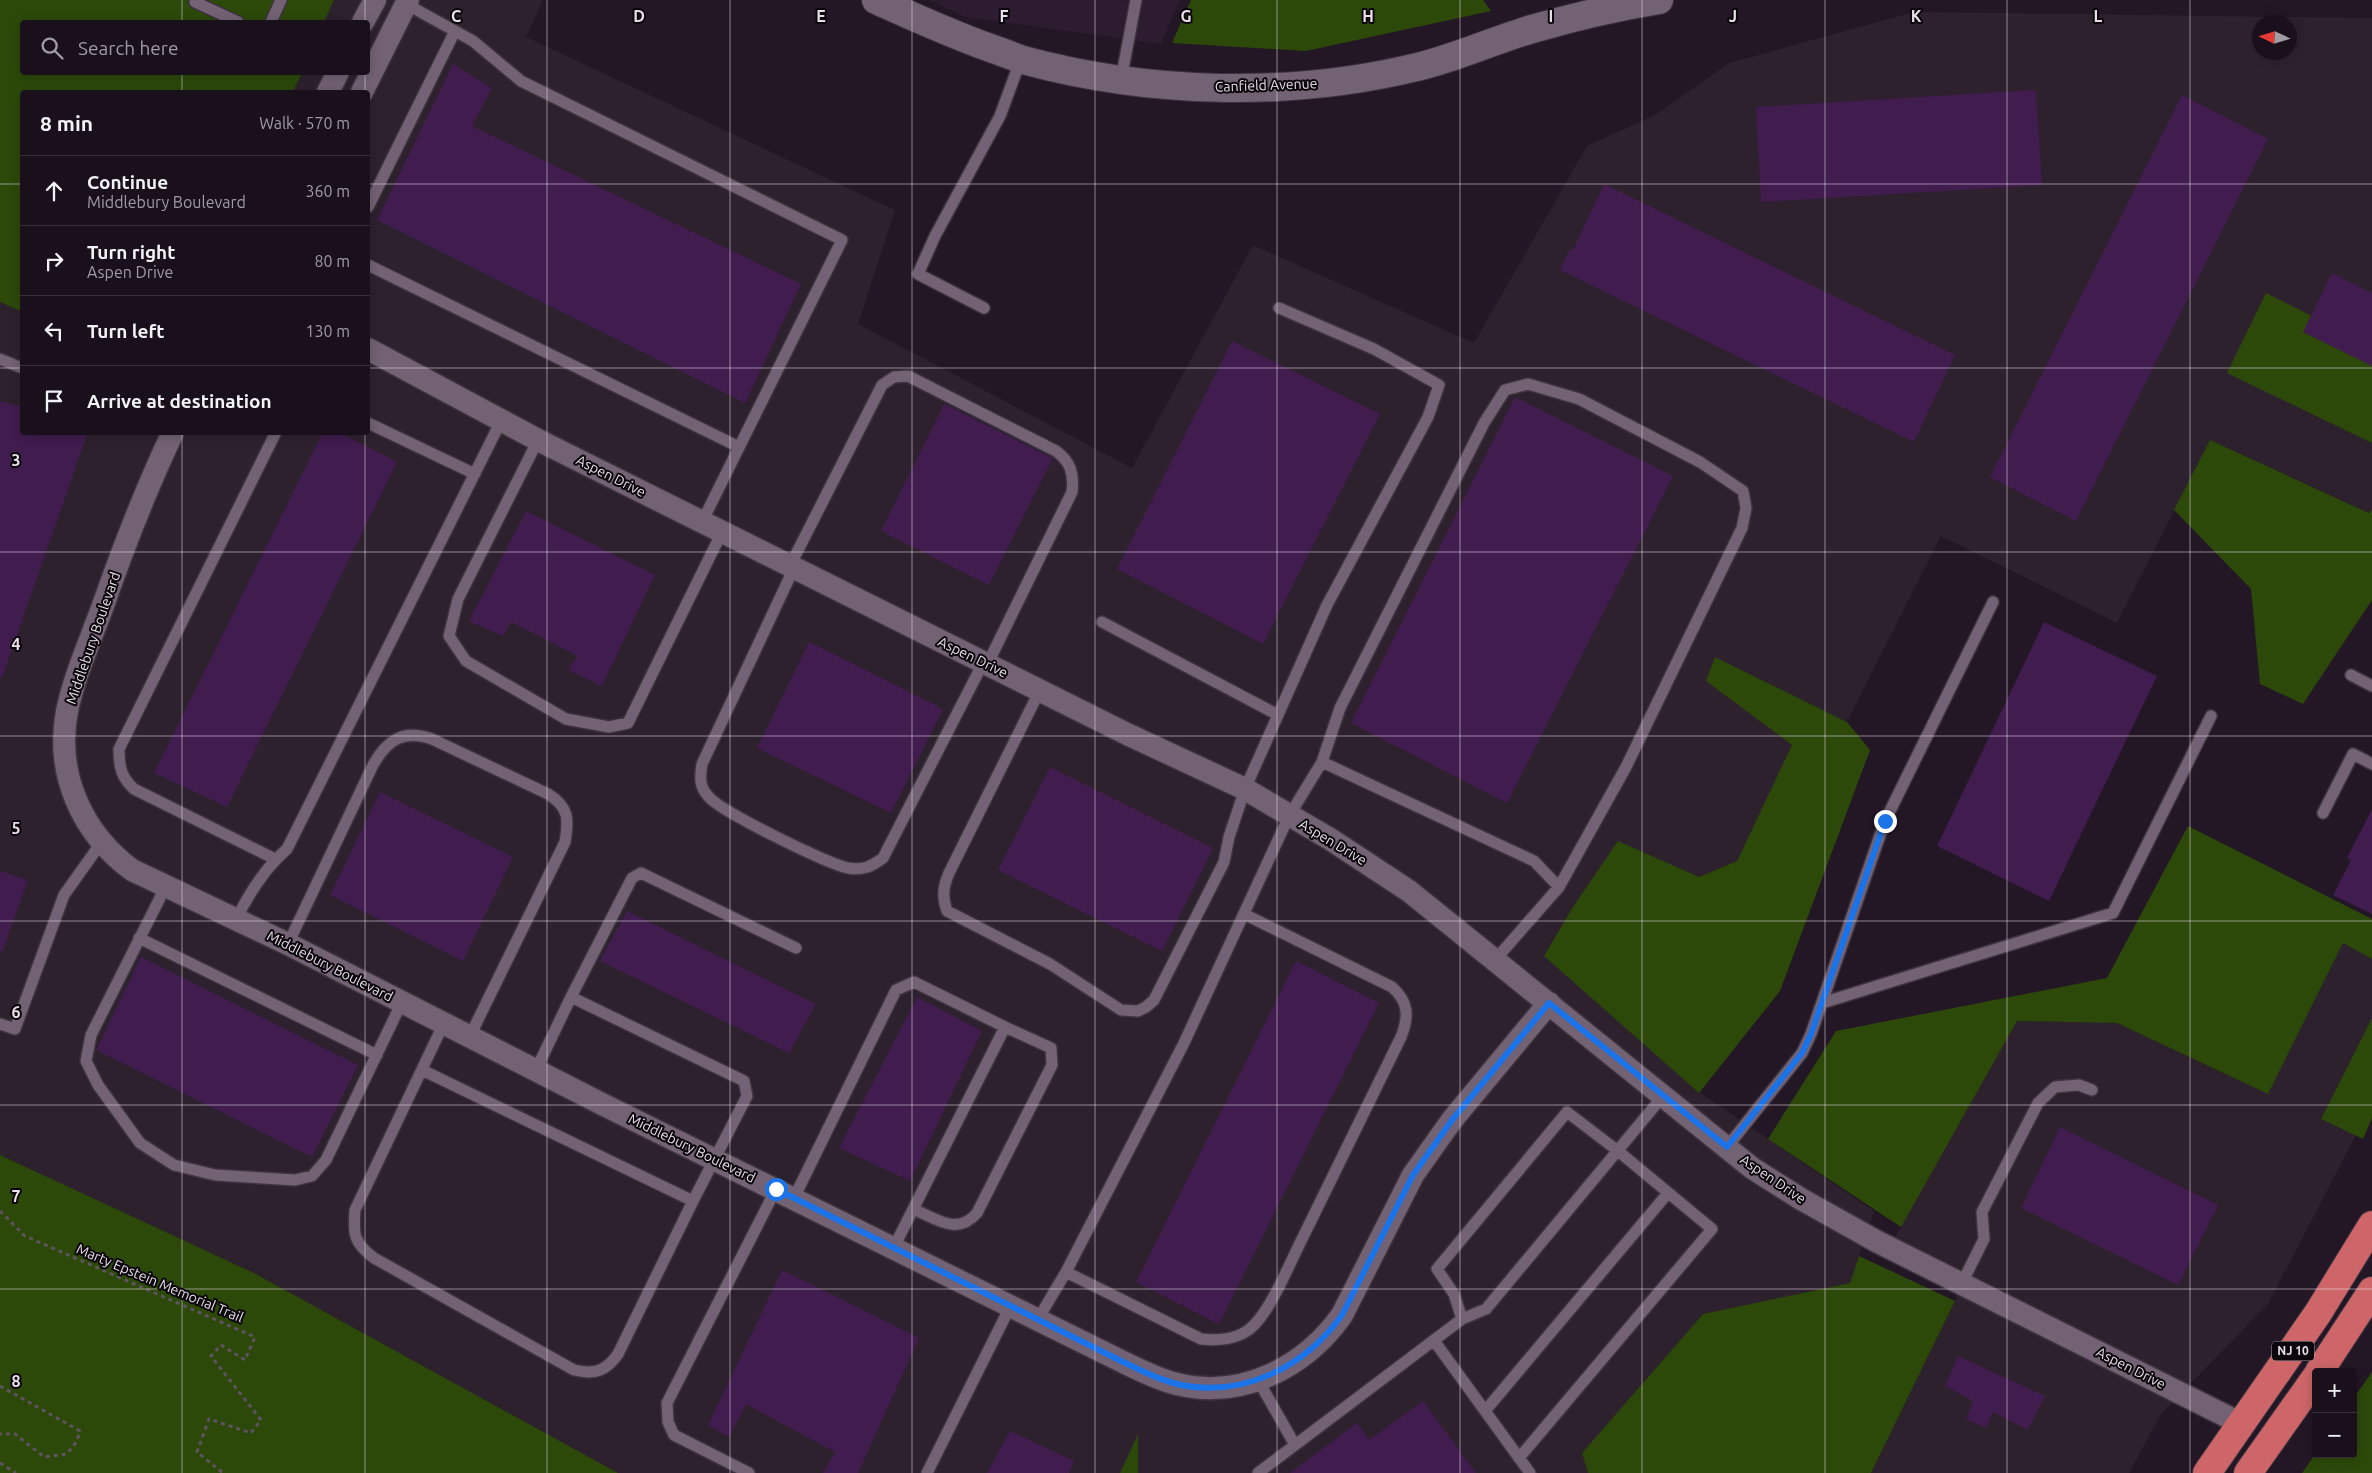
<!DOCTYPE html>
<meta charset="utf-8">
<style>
body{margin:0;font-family:Ubuntu,sans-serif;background:#231925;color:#f1f3f6}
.controls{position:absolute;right:15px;bottom:15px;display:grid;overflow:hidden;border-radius:5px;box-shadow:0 2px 12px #0003}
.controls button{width:45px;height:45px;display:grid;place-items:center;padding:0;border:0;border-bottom:1px solid #38303b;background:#1a101c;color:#f1f3f6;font:25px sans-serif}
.compass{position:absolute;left:2252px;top:15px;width:45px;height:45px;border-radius:50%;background:#1a101c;box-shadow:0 2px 12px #0003;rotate:274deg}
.stop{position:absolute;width:15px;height:15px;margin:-11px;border:4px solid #1a73e8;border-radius:50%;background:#fff}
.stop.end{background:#1a73e8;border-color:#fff;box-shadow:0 1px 5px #0008}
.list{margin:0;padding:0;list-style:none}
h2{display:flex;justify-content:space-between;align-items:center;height:65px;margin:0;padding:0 20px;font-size:21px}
h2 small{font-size:16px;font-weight:400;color:#9f9da3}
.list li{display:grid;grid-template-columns:32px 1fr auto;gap:15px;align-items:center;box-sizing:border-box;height:70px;padding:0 20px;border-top:1px solid #38303b}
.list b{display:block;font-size:19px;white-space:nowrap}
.list p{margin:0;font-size:16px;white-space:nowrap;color:#9f9da3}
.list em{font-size:16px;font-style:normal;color:#9f9da3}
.icon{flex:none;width:28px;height:28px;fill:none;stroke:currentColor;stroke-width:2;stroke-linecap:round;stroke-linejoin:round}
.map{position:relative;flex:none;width:2372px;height:1473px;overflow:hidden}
.search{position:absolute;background:#1a101c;box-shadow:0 2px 12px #0003;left:20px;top:20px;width:350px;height:55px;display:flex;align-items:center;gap:12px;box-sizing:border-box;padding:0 18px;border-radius:5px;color:#9f9da3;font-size:19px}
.panel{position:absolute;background:#1a101c;box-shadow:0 2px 12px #0003;left:20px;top:90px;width:350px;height:345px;border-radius:5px}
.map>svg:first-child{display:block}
.built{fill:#2d1b30}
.industrial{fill:#2e212e;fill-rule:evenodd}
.forest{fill:#2c490a}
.building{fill:#401c4f}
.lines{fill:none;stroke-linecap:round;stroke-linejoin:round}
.service-casing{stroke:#3d333e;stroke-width:14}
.minor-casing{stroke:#3d333e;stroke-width:25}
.tertiary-casing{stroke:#3d333e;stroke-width:30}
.trunk-casing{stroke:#3d333e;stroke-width:30}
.path{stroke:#5f5360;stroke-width:3;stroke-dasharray:4 4;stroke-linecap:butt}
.service{stroke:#726274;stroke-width:11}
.minor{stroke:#726274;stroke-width:22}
.tertiary{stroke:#726274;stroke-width:28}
.trunk{stroke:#ce6669;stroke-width:28}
.route{stroke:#1a73e8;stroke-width:6}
.grid{fill:none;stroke:#e9dfea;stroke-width:1;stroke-opacity:0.55}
.labels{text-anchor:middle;stroke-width:4;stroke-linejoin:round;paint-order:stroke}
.shield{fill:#09050a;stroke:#a69ea7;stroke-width:1}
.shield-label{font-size:12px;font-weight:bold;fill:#e9dfea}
.street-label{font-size:14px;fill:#e9dfea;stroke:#09050a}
.grid-label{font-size:16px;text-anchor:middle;font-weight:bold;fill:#e9dfea;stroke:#09050a;stroke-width:4;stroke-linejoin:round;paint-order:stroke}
</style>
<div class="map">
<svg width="2372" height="1473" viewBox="0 0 2372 1473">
<rect width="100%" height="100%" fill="#231625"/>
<path class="built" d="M929,0H1180L1161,44L965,17Z"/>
<path class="industrial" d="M334,0H543L526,37L895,210L858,324L1132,468L1253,245L1474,343L1587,146L1655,115L1729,63L1914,12L2372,18V346L2227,372L2372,443V509L2370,513L2210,440L2117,623L1941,536L1847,722L1715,657L1707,681L1792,745L1737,861L1699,877L1618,842L1571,910L1544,956L1699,1092L1874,1211L1850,1283L1703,1314L1582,1453L1588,1473H1138V1436L1120,1473H618L254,1273L0,1155V302L22,312V432H368V92H293L302,73L368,72V22H324ZM2260,22H2290V52H2260Z
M2343,943L2372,959V1018L2321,1119L2356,1135L2268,1304L2161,1414L2129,1473H1871L1961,1289L1886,1253L2017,1021L2117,1023L2268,1094Z"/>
<path class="forest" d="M0,0H334L324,22H22V72L302,73L293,92H22V312L0,302Z
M1191,0H1483L1491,11L1306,51L1172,43Z
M2266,293L2372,346V443L2227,373Z
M2210,440L2369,513L2372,509V600L2303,704L2260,684L2251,589L2174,510Z
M1715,657L1847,722L1870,750L1780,991L1699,1093L1544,956L1571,910L1618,841L1699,877L1737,861L1792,745L1706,681Z
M2188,826L2372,919V959L2343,943L2268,1094L2117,1023L2017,1021L1901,1227L1768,1139L1836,1031L2107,978Z
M2372,1018V1118L2363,1139L2321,1119Z
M0,1155L254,1273L618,1473H0Z
M1859,1256L1955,1301L1871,1473H1588L1582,1453L1703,1314L1850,1283Z
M2372,1372V1473H2302L2316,1453L2353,1454V1399Z
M1138,1434V1473H1120Z"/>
<path class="building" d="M453,64L492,88L472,126L801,284L745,403L377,220Z
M2036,90L2042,185L1761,202L1756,107Z
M2182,95L2268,139L2076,521L1990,477Z
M1604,184L1955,355L1914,442L1560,270L1570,249L1573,250Z
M2332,273L2372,293V366L2303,332Z
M1232,341L1380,414L1263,644L1117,569Z
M1515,397L1673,476L1507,803L1351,723Z
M0,401L22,407V432H88L2,678H0Z
M944,404L1053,458L989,585L881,531Z
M323,432H339L397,462L227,807L154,773Z
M526,511L655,575L602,686L568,670L578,656L511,622L503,636L469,621Z
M2044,622L2157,676L2049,901L1937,846Z
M809,642L943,709L891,813L757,748Z
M1050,767L1213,848L1162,951L998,870Z
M380,792L513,857L463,961L330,895Z
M2372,809V914L2333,895L2351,860L2347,858Z
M0,871L28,880L2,952L0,951Z
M627,911L816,1004L789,1053L600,961Z
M141,957L358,1065L312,1157L96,1050Z
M1296,961L1379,1003L1219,1324L1136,1282Z
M917,997L982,1031L910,1181L839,1148Z
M2060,1127L2218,1205L2178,1285L2021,1208Z
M782,1270L919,1338L858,1473H823L835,1452L746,1404L729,1437L708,1425Z
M1958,1356L2045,1396L2028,1430L1993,1412L1986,1428L1966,1419L1973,1401L1945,1386Z
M1423,1401L1476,1473H1290L1357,1423L1369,1440Z
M1010,1431L1074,1461L1069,1473H987Z"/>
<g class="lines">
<defs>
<path id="service" d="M195,2L238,22
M406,4L473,41L521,81L842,240L702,522
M271,22L281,0
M1121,80L1136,0
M368,207L455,31
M368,265L739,447
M984,308L918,274L935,236L1000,116L1021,59
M0,359L22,368
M368,423L475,474
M538,440L458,599L449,636L466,661L566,719L609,727L628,723L722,532
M790,566L882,385L894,377L908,376L1056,451C1071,462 1074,474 1072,492L987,665
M794,568L702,764C700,777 699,786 708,796C719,811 828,864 848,868C863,871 872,866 883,858L983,663
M1102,622L1278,715
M2351,675L2372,686
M1040,690L949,873C943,887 942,897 947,911L1050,964L1121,1010L1138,1011L1146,1007L1154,1000L1224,862L1229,837L1245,789L1327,605L1428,417L1439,385L1374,349L1279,308
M1322,762L1340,708L1484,423L1505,390L1528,384L1579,399L1700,462L1743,491L1746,508L1742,528L1626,767L1559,887L1495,960
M2323,813L2353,754L2372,764
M275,859L134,789C121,777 119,767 119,749L276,432
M166,886L91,1035L86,1061L98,1085L140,1143L174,1165L215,1175L295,1180L312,1176L326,1160L402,1002
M236,920C249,893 265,868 287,849L501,421
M139,938L377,1055
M288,944L373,765C387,740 403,729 432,739L548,794C569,807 569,819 565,842L470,1036
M1822,1003L2113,913L2211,716
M444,1023L355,1210C353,1235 354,1243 374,1258L574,1370C595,1375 606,1371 618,1354L693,1201L747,1096L744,1081L571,997
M0,1024L15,1029L64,895L101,843
M422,1070L693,1201
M536,1070L571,997L632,878L641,873L796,948
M1727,1147L1802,1053L1811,1034L1885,821L1993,602
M794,1198L896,990L914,982L1005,1027L894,1247
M913,1209C937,1219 957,1236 977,1213L1052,1065L1051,1048L1005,1027
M1066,1272L1201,1339C1219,1341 1241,1339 1254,1325C1273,1306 1291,1260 1304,1235C1336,1169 1368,1103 1401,1037C1409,1017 1409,1002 1392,987L1244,914
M1962,1283L1984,1239L1982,1212L2038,1103L2055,1087L2079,1085L2092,1090
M1038,1319L1066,1272L1184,1043L1289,816L1322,762L1534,861L1559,887
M1462,1319L1486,1309L1663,1096
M1435,1342L1530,1473
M1258,1380L1295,1445
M1485,1411L1668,1193
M749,1473L674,1435L668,1422L667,1403L776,1189
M927,1473L1011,1305
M1258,1473L1462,1319L1454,1294L1437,1269L1567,1112L1618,1151L1712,1229L1519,1458"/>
<path id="minor" d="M363,22L375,0
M328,92L338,72
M362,92L408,0
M368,349L538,440L1127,734L1245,789L1330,839L1409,891L1752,1168L1801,1199L1876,1241L2242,1424
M173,432C147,487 125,543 105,600C92,637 75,673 67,711C55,774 82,833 132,870L288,944L604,1105L1117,1359C1136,1368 1156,1379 1177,1384C1242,1400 1305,1367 1342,1315L1413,1175L1452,1120L1549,1003"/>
<path id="tertiary" d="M876,0C916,18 955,36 996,50C1005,53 1014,57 1023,60C1149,94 1289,98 1417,67C1456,58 1494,40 1532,29C1574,17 1616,7 1659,0"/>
<path id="trunk" d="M2319,1372L2372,1291
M2207,1473L2318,1313L2372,1225
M2248,1473L2316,1377"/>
</defs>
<use href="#service" class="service-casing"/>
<use href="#minor" class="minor-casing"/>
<use href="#tertiary" class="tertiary-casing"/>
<use href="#trunk" class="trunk-casing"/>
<path class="path" d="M0,1211L25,1236L255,1337L245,1360L221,1345L211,1356L261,1420L251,1433L209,1419L197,1452L223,1473
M0,1386L80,1431L77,1441L67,1454L44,1457L15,1434H0
M0,1463L16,1473"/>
<use href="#service" class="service"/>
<use href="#minor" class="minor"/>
<use href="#tertiary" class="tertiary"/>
<use href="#trunk" class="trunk"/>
</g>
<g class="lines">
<path class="route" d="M776,1189L1117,1359C1136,1368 1156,1379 1177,1384C1242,1399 1305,1367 1342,1315L1413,1175L1452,1120L1549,1003L1727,1147L1802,1053L1811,1034L1885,821"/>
</g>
<path class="grid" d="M182,0V22M365,0V22M547,0V1473M730,0V1473M912,0V1473M1095,0V1473M1277,0V1473M1460,0V1473M1642,0V1473M1825,0V1473M2007,0V1473M2190,0V1473M182,72V92M365,72V92M0,184H22M368,184H2372M0,368H22M368,368H2372M182,432V1473M365,432V1473M0,552H2372M0,736H2372M0,921H2372M0,1105H2372M0,1289H2372"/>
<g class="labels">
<rect class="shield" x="2272" y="1341.5" width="42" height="19" rx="4"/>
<g class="shield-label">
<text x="2293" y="1355">NJ 10</text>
</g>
<g class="street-label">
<text transform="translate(1266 85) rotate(-2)" y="5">Canfield Avenue</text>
<text transform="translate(611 476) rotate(27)" y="5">Aspen Drive</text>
<text transform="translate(93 638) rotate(-71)" y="5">Middlebury Boulevard</text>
<text transform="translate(973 657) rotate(26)" y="5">Aspen Drive</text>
<text transform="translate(1333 842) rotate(31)" y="5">Aspen Drive</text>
<text transform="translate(330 966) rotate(27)" y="5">Middlebury Boulevard</text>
<text transform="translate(692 1148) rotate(26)" y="5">Middlebury Boulevard</text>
<text transform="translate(1773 1179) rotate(34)" y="5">Aspen Drive</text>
<text transform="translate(160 1283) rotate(23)" y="5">Marty Epstein Memorial Trail</text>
<text transform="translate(2131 1368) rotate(27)" y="5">Aspen Drive</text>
</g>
</g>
<g class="grid-label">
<text x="456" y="22">C</text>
<text x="639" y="22">D</text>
<text x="821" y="22">E</text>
<text x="1004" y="22">F</text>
<text x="1186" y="22">G</text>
<text x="1368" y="22">H</text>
<text x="1551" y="22">I</text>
<text x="1733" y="22">J</text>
<text x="1916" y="22">K</text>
<text x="2098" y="22">L</text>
<text x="16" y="466">3</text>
<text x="16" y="650">4</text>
<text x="16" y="834">5</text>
<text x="16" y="1018">6</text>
<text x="16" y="1202">7</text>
<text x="16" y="1387">8</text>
</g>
</svg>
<div class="controls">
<button>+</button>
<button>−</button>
</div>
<svg class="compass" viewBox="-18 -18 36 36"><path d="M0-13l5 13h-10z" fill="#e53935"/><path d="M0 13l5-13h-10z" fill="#9f9da3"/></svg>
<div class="stop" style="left:776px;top:1189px"></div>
<div class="stop end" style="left:1885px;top:821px"></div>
<div class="search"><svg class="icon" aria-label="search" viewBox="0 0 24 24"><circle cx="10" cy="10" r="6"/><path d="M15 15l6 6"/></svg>Search here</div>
<section class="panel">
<h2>8 min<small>Walk · 570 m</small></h2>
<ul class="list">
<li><svg class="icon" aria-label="ahead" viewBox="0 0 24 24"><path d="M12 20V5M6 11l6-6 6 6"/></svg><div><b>Continue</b><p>Middlebury Boulevard</p></div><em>360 m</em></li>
<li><svg class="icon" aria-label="right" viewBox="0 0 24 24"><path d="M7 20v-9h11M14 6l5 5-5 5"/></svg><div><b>Turn right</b><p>Aspen Drive</p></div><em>80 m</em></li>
<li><svg class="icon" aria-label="left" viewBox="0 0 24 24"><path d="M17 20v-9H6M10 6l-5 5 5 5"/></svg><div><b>Turn left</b></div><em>130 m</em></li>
<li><svg class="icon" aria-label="arrive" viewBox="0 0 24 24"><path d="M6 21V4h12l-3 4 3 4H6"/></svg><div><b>Arrive at destination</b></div></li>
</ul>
</section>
</div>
